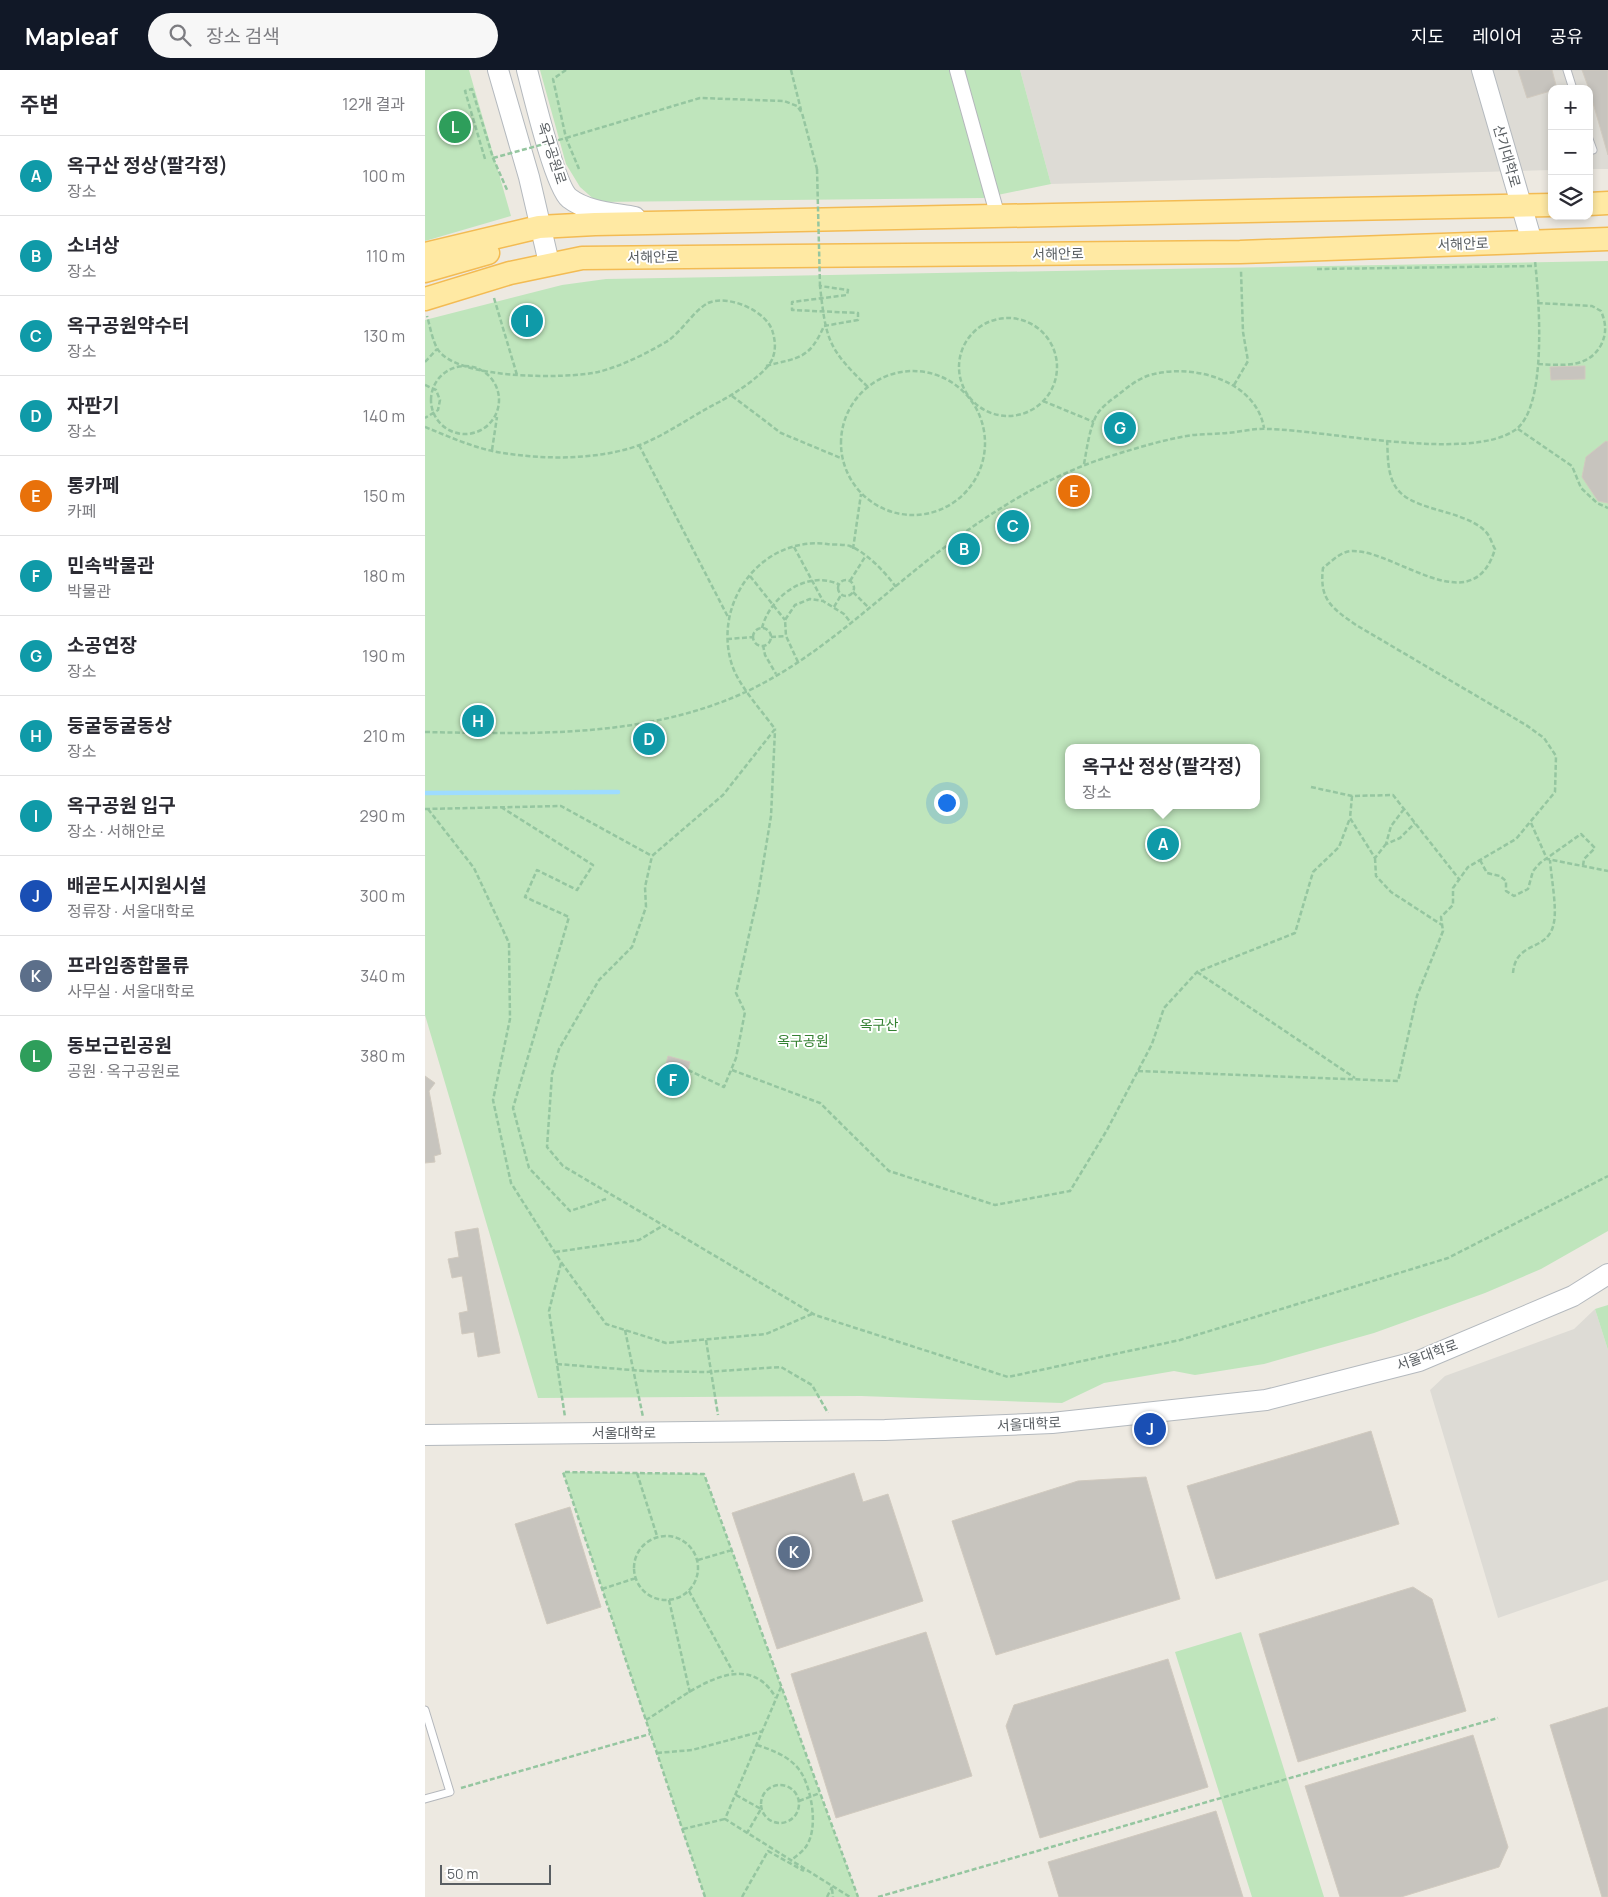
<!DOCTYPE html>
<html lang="ko">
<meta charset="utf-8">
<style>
body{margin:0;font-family:Manrope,"Noto Sans KR",sans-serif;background:#f7f7f7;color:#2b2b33}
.controls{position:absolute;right:15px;top:15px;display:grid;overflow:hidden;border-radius:10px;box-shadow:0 2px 8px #0003}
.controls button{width:45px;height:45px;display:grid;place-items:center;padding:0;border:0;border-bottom:1px solid #e1e1e2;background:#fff;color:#2b2b33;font:25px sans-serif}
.scale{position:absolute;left:15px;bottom:12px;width:111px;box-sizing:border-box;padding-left:5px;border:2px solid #595e62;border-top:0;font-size:14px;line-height:18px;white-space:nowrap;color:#595e62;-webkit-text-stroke:4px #fff;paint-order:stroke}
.you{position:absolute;left:521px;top:732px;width:18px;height:18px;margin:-12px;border:4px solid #fff;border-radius:50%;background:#1a73e8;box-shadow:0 0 0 8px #1a73e833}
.badge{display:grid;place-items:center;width:32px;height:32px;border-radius:50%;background:#111827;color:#fff;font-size:16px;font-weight:700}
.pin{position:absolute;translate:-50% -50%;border:2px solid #fff;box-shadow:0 1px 5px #0006}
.popup{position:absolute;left:640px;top:674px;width:195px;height:65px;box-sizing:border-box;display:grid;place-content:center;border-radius:10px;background:#fff;filter:drop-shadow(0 1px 4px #0005);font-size:16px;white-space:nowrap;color:#7c7c81}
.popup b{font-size:19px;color:#2b2b33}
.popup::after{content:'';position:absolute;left:50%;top:100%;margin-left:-10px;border:10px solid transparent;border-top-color:#fff}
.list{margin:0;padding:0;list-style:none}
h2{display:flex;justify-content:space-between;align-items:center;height:65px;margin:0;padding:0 20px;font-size:21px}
h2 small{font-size:16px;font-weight:400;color:#7c7c81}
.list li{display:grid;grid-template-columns:32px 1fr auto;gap:15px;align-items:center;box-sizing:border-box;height:80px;padding:0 20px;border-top:1px solid #e1e1e2}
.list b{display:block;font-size:19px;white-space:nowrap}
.list p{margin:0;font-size:16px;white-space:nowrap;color:#7c7c81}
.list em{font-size:16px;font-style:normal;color:#7c7c81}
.icon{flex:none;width:28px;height:28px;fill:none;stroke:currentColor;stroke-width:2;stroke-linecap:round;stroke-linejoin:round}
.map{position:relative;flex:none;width:1183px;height:1827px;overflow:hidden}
header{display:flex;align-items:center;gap:30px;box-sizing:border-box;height:70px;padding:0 25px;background:#111827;color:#fff}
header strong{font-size:24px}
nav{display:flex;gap:28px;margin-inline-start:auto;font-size:18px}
.search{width:350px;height:45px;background:#f7f7f7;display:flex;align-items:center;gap:12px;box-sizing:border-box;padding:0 18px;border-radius:28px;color:#7c7c81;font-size:19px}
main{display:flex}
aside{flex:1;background:#fff}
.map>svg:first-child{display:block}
.industrial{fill:#dddbd5}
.green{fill:#bfe5bc;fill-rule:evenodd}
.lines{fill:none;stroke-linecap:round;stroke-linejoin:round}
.stream{stroke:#9edcff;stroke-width:4.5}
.building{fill:#c7c4be;stroke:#d1cabf}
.lane-casing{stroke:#b4b7bc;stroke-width:9}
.street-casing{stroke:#b4b7bc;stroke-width:16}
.secondary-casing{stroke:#b4b9be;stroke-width:22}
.primary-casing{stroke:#f3bb53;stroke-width:25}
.path{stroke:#95c6a0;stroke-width:2.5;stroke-dasharray:5 2.5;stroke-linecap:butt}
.lane{stroke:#fff;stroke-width:7}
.street{stroke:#fff;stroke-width:14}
.secondary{stroke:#fff;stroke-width:20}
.primary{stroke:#ffe9a3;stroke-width:22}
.path-bridge{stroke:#95c6a0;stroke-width:2.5;stroke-dasharray:5 2.5;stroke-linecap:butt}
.labels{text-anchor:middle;stroke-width:4;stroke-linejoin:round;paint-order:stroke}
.street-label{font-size:14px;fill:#595e62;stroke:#fff}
.park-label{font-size:14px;fill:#348132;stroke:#fff}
</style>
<header>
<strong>Mapleaf</strong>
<div class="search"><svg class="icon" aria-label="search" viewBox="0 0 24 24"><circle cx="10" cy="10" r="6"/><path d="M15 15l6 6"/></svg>장소 검색</div>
<nav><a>지도</a><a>레이어</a><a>공유</a></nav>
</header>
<main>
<aside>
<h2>주변<small>12개 결과</small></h2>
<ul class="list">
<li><span class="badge" style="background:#0f9aa8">A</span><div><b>옥구산 정상(팔각정)</b><p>장소</p></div><em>100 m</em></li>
<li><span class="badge" style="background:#0f9aa8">B</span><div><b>소녀상</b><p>장소</p></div><em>110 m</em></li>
<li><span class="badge" style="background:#0f9aa8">C</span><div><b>옥구공원약수터</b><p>장소</p></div><em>130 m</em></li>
<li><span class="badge" style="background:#0f9aa8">D</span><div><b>자판기</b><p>장소</p></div><em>140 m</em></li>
<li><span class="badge" style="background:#e8710a">E</span><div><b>통카페</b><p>카페</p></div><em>150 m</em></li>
<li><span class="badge" style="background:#0f9aa8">F</span><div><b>민속박물관</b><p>박물관</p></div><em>180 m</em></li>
<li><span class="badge" style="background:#0f9aa8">G</span><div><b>소공연장</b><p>장소</p></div><em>190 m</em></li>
<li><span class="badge" style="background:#0f9aa8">H</span><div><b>둥굴둥굴동상</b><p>장소</p></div><em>210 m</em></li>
<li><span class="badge" style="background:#0f9aa8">I</span><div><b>옥구공원 입구</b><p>장소 · 서해안로</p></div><em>290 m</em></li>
<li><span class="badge" style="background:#1a4fb4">J</span><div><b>배곧도시지원시설</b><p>정류장 · 서울대학로</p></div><em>300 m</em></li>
<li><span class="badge" style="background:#5c6f8a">K</span><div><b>프라임종합물류</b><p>사무실 · 서울대학로</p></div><em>340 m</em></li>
<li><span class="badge" style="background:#2e9e5b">L</span><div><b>동보근린공원</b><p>공원 · 옥구공원로</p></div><em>380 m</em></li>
</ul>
</aside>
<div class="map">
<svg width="1183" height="1827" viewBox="0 0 1183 1827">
<rect width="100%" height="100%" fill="#ede9e1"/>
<path class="industrial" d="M595,0H1183V99H1164V19H1127V100L626,114Z
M1170,1239L1183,1280V1510L1073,1548L1005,1320L1020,1306L1149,1259Z"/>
<path class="green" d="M0,0H44L86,146L0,171Z
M115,0H595L626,114L558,128L172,132L155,117L141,94Z
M1183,191V1161L1116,1199L1060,1223L949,1263L839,1294L770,1305L749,1301L679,1313L637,1333L436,1326L113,1328L0,945V250L137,215L181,209ZM644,678H832V735H644Z
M1183,1235V1280L1170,1239Z
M138,1402L279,1404L433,1827H280Z
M816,1562L899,1827H827L750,1582Z"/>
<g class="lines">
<path class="stream" d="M0,723L193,722"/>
</g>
<path class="building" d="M1093,0H1127L1132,19L1102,28Z
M1157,0H1183V85L1164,19Z
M1160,296V309L1126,310L1125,297Z
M1181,371L1183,372V433L1173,431L1157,407L1161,387Z
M728 775a10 10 0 1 1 20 0a10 10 0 1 1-20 0Z
M243,986L265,992L256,1027L234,1021Z
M0,1006L10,1013L4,1021L16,1084L9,1086L10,1092L0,1093Z
M53,1158L75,1283L53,1287L49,1262L37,1264L34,1243L43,1241L37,1206L27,1208L23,1189L34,1187L30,1162Z
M946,1361L974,1454L791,1509L762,1416Z
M429,1403L438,1432L463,1424L498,1531L352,1579L307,1443Z
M721,1407L755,1529L571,1585L527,1451L653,1411Z
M145,1437L176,1537L122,1554L90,1454Z
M988,1517L1007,1529L1041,1641L873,1692L834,1564Z
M501,1562L547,1706L411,1748L366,1604Z
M743,1589L783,1717L615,1768L581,1656L589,1635Z
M1183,1637V1827H1177L1125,1655Z
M1048,1665L1083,1777L1074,1797L976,1827H915L880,1716Z
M791,1741L818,1827H634L623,1792Z"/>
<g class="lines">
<defs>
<path id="lane" d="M1142,0L1148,19
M1164,69L1168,80
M0,1640L25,1722L0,1729"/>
<path id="street" d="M532,0L573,147"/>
<path id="secondary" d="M73,0L104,107L124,193
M102,0C108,23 130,116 144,128C162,142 189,143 210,147
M1057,0L1107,172
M0,1365L460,1360L627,1353L841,1330L994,1291L1148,1226L1183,1204"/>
<path id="primary" d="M1164,134L1183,133
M0,184L114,157L170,154L1127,135
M0,201L63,183
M0,229L85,203L157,188L815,182L1183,169"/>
</defs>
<use href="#lane" class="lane-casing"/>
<use href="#street" class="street-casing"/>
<use href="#secondary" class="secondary-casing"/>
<use href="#primary" class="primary-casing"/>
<path class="path" d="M141,0L128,9L141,68L154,99
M366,0L376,40
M141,68L275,28L359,31L372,36L377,43L392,99
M60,89L40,21L47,19L68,88L83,122
M892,199L1110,196
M69,228L92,305
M534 297a49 49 0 1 1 98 0a49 49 0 1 1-98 0Z
M399,256L433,250V243L367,240V232L422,225L423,220L395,216C401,270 403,279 443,317
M0,292L12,279
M1113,294C1136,295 1163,299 1176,275C1182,263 1181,253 1176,241L1167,236L1113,233
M6 330a34 34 0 1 1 68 0a34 34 0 1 1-68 0Z
M341,296C374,287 384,290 399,256
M416 373a72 72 0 1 1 144 0a72 72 0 1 1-144 0Z
M0,315L11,320L15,330L13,340L0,348
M809,315L823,291L818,262L816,201
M307,326L356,363L418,389
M618,331L669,352
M0,357C25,367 51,379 78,383C123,390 178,390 220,373C247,361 270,344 296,331C309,324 344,302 348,287C351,279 350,270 348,263C343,241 303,224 283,233C268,241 257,262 241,272C220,284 197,296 173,302C142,309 29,310 12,278C7,269 5,256 2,246
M1093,359L1147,396L1156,418L1172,433L1183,438
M214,375L303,547
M67,380L72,347
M659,394C662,378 664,361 671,346C675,338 686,330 693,325C704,316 715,307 729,304C770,294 831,311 839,358
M369,477L398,531
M428,479L436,424
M325,506L360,550
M413 518a8 8 0 1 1 16 0a8 8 0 1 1-16 0Z
M425,511L440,487
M471,517C460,502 442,483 425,476C419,474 409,475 402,474C336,466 287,533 307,595C314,616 337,641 350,659L298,725L227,786L220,817L221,837L207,877L174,910L134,979L127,1004L122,1077L138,1096L390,1245L583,1307L755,1270L1023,1188L1183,1106
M428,522L444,538
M409,537L416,525
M337,558C345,526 382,500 413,514
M328 567a9 9 0 1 1 18 0a9 9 0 1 1-18 0Z
M346,567L361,566
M302,569L329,567
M338,575L340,585L351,604
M373,592L361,566L360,550L370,535L385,529L398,531L419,544L426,553
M0,662C106,664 215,668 314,625C389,592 448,532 512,483C565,442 625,404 689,385C715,377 741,369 768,365C779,364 791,364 802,363C815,362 829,358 843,359C901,360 1045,392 1090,360C1123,338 1114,228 1110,191
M886,717L927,726L968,725L1034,809
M927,726L925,748L950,788L961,774
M76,737L168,795L152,820L112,800L100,827L144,847L88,1038L104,1098L145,1141L181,1129
M0,739L136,736L227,786
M3,739L49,798L84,873L85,949L68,1030L86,1113L136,1192L181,1254L241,1273L341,1264L387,1244
M979,739L966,756L961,774L975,768L990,753
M1106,753L1122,789L1183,801
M950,788L951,806L966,822L1017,855
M1055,790L1062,803L1075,806L1081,811V821L1089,826L1103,819L1108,801L1115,793L1156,764L1170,778L1159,789L1158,796
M772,902L930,1008
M1088,903C1091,869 1124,883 1129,852C1132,837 1126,806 1125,790
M263,1000L299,1017L311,988L320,942L311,923L333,825L346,746L350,660
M307,1000L395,1033L464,1101L570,1135L645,1121L682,1060L727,974L739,938L772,902L870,863L888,802L914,777L925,748
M713,1001L973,1011L992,926L1018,861L1016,847L1028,835V818L1043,797L1091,769L1130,722L1131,686L1119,668L1101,655L931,555C907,538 894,530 898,498C907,491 916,481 928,481C972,481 1048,553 1070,479C1067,474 1065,466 1061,462C1037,437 981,443 968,412C962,399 963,383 962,369
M130,1182L214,1170L239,1155
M136,1193L124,1241L140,1347
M200,1260L218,1347
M281,1270L293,1345
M132,1294L219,1301L280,1302L356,1297L387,1315L403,1343
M212,1403L232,1466
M209 1498a32 32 0 1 1 64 0a32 32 0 1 1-64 0Z
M273,1490L307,1480
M177,1519L211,1508
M264,1521L308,1602
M244,1530L265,1623
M356,1617L300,1749L425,1827
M221,1650C258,1628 319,1572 351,1628
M332,1675C348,1680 368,1688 377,1704C387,1722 394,1760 380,1778C376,1783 370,1787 365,1791
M232,1683L267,1680L338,1661
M336 1734a19 19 0 1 1 38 0a19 19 0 1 1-38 0Z
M36,1718L225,1664
M311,1725L336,1739L322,1763
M374,1731L395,1723
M258,1759L300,1749
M407,1819L408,1827
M280,1827L138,1402L279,1404L433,1827
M317,1827L343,1781L379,1801
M402,1827L407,1817
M453,1827L1073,1648"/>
<use href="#lane" class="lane"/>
<use href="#street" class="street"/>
<use href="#secondary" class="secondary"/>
<use href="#primary" class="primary"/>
<path class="path-bridge" d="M68,88L141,68
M392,99L395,216"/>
</g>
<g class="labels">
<g class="street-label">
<text transform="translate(127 83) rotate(72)" y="5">옥구공원로</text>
<text transform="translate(1082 86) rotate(74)" y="5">산기대학로</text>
<text transform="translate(1038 174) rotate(-2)" y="5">서해안로</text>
<text transform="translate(633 184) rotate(-1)" y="5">서해안로</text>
<text transform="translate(228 187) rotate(-1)" y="5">서해안로</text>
<text transform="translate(1002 1285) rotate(-20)" y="5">서울대학로</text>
<text transform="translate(604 1354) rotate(-3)" y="5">서울대학로</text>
<text x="199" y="1368">서울대학로</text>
</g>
<g class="park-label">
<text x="454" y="960">옥구산</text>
<text x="378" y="976">옥구공원</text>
</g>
</g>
</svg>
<div class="controls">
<button>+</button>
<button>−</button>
<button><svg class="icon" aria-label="layers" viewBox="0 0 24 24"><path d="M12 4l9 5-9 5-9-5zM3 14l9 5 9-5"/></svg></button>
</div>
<div class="scale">50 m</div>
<div class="you"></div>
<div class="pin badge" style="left:738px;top:774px;background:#0f9aa8">A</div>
<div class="popup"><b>옥구산 정상(팔각정)</b>장소</div>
<div class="pin badge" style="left:539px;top:479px;background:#0f9aa8">B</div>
<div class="pin badge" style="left:588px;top:456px;background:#0f9aa8">C</div>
<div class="pin badge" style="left:224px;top:669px;background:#0f9aa8">D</div>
<div class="pin badge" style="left:649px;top:421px;background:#e8710a">E</div>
<div class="pin badge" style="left:248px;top:1010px;background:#0f9aa8">F</div>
<div class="pin badge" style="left:695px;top:358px;background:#0f9aa8">G</div>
<div class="pin badge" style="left:53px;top:651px;background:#0f9aa8">H</div>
<div class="pin badge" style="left:102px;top:251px;background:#0f9aa8">I</div>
<div class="pin badge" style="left:725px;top:1359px;background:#1a4fb4">J</div>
<div class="pin badge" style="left:369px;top:1482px;background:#5c6f8a">K</div>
<div class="pin badge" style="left:30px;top:57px;background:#2e9e5b">L</div>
</div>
</main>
